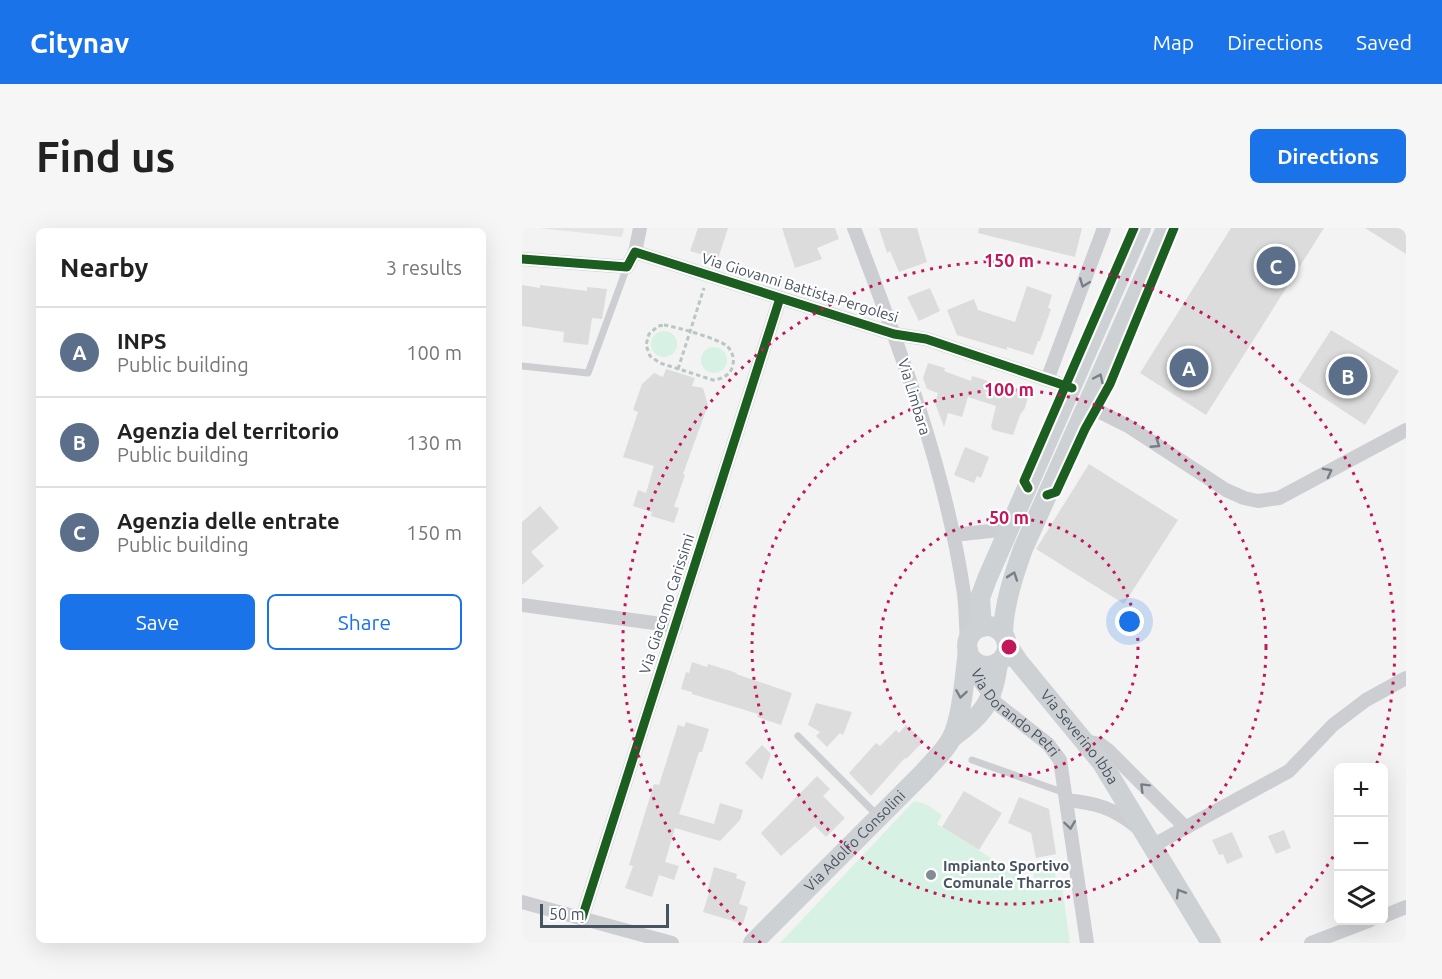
<!DOCTYPE html>
<meta charset="utf-8">
<style>
body{margin:0;font-family:Ubuntu,sans-serif;background:#f6f6f6;color:#222}
.controls{position:absolute;right:18px;bottom:18px;display:grid;overflow:hidden;border-radius:9px;box-shadow:0 6px 24px #0002}
.controls button{width:54px;height:54px;display:grid;place-items:center;padding:0;border:0;border-bottom:2px solid #e0e0e0;background:#fff;color:#222;font:30px sans-serif}
.scale{position:absolute;left:18px;bottom:15px;width:129px;box-sizing:border-box;padding-left:6px;border:3px solid #485361;border-top:0;font-size:16px;line-height:21px;white-space:nowrap;color:#485361;-webkit-text-stroke:4px #fff;paint-order:stroke}
.you{position:absolute;left:608px;top:394px;width:21px;height:21px;margin:-15px;border:4px solid #fff;border-radius:50%;background:#1a73e8;box-shadow:0 0 0 9px #1a73e833}
.badge{display:grid;place-items:center;width:39px;height:39px;border-radius:50%;background:#1a73e8;color:#fff;font-size:20px;font-weight:700}
.pin{position:absolute;translate:-50% -50%;border:3px solid #fff;box-shadow:0 2px 6px #0006}
.list{margin:0;padding:0;list-style:none}
h2{display:flex;justify-content:space-between;align-items:center;height:78px;margin:0;padding:0 24px;font-size:26px}
h2 small{font-size:20px;font-weight:400;color:#767676}
.list li{display:grid;grid-template-columns:39px 1fr auto;gap:18px;align-items:center;box-sizing:border-box;height:90px;padding:0 24px;border-top:2px solid #e0e0e0}
.list b{display:block;font-size:22px;white-space:nowrap}
.list p{margin:0;font-size:20px;white-space:nowrap;color:#767676}
.list em{font-size:20px;font-style:normal;color:#767676}
.actions{display:flex;gap:12px;padding:18px 24px}
.actions a{flex:1;padding:14px 0;border:2px solid #1a73e8;border-radius:9px;text-align:center;font-size:21px;color:#1a73e8}
.actions .main{background:#1a73e8;color:#fff}
.icon{flex:none;width:33px;height:33px;fill:none;stroke:currentColor;stroke-width:2;stroke-linecap:round;stroke-linejoin:round}
.map{position:relative;flex:none;width:884px;height:715px;overflow:hidden;border-radius:9px}
header{display:flex;align-items:center;gap:36px;box-sizing:border-box;height:84px;padding:0 30px;background:#1a73e8;color:#fff}
header strong{font-size:28px}
nav{display:flex;gap:33px;margin-inline-start:auto;font-size:21px}
.intro{display:flex;align-items:center;justify-content:space-between;box-sizing:border-box;height:144px;padding:0 36px}
h1{margin:0;font-size:42px}
.button{padding:15px 27px;border-radius:9px;background:#1a73e8;color:#fff;font-size:21px;font-weight:700}
main{display:flex;gap:36px;padding:0 36px}
aside{flex:1;background:#fff;border-radius:9px;box-shadow:0 6px 24px #0002}
.map>svg:first-child{display:block}
.education{fill:#e4e4e5}
.green{fill:#d7f2e4}
.building{fill:#dcdcdd}
.lines{fill:none;stroke-linecap:round;stroke-linejoin:round}
.path{stroke:#bac6c3;stroke-width:3;stroke-dasharray:4.5 3;stroke-linecap:butt}
.lane{stroke:#ccced2;stroke-width:7}
.street{stroke:#ccced2;stroke-width:14}
.secondary{stroke:#ced1d4;stroke-width:20}
.cycleway-casing{stroke:#fff;stroke-width:13}
.cycleway{stroke:#1b5e20;stroke-width:9}
.oneway{stroke:#767e89}
.oneway2{stroke:#777f89}
.ring{fill:none;stroke:#c2185b;stroke-width:3;stroke-dasharray:3 6}
.poi-dot{fill:#848b94;stroke:#fff;stroke-width:2}
.labels{text-anchor:middle;stroke-width:4.5;stroke-linejoin:round;paint-order:stroke}
.street-label{font-size:15px;fill:#485361;stroke:#fff}
.poi-label{font-size:15px;font-weight:bold;fill:#485361;stroke:#fff;text-anchor:start}
.centre{fill:#c2185b;stroke:#fff;stroke-width:3}
.ring-label{font-size:18px;text-anchor:middle;font-weight:bold;fill:#c2185b;stroke:#fff;stroke-width:4.5;stroke-linejoin:round;paint-order:stroke}
</style>
<header>
<strong>Citynav</strong>
<nav><a>Map</a><a>Directions</a><a>Saved</a></nav>
</header>
<div class="intro"><h1>Find us</h1><a class="button">Directions</a></div>
<main>
<aside>
<h2>Nearby<small>3 results</small></h2>
<ul class="list">
<li><span class="badge" style="background:#5c6f8a">A</span><div><b>INPS</b><p>Public building</p></div><em>100 m</em></li>
<li><span class="badge" style="background:#5c6f8a">B</span><div><b>Agenzia del territorio</b><p>Public building</p></div><em>130 m</em></li>
<li><span class="badge" style="background:#5c6f8a">C</span><div><b>Agenzia delle entrate</b><p>Public building</p></div><em>150 m</em></li>
</ul>
<div class="actions"><a class="main">Save</a><a>Share</a></div>
</aside>
<div class="map">
<svg width="884" height="715" viewBox="0 0 884 715">
<rect width="100%" height="100%" fill="#f3f3f3"/>
<path class="education" d="M17,0H102L100,9Z"/>
<path class="green" d="M129 116a13 13 0 1 1 26 0a13 13 0 1 1-26 0Z
M179 132a13 13 0 1 1 26 0a13 13 0 1 1-26 0Z
M392,573L404,576L420,587L415,596L512,657V643L532,640L534,651H539L548,715H258Z"/>
<path class="building" d="M176,0H206L196,31L168,23Z
M260,0H313L317,11L295,20L300,31L273,40Z
M357,0H395L405,34L377,44L368,23L365,25Z
M457,0H560L553,29L456,5Z
M709,0H802L684,187L618,145Z
M843,0H884V26Z
M0,57L18,60V57L65,63V59L85,61L80,91L70,90L66,117L41,114L42,104L0,98Z
M505,58L530,67L526,80L529,81L518,113H516L511,127L485,119V122L435,107L425,82L452,71L456,82L493,94Z
M408,60L418,83L397,93L385,69Z
M809,102L877,143L843,197L776,153Z
M406,135L423,140L422,143L449,153L450,148L466,153L463,166L487,157L506,164V169L503,180L498,187L491,207L471,202L469,198L474,178L446,169L440,189L426,185L422,199L413,175L416,165L405,161L401,150Z
M144,141L173,150L170,158L181,160L186,177L161,246L163,247L152,279L157,280L152,295L129,288L130,284L111,278L116,262L124,265L132,238L101,229L116,184L111,182L120,156L132,145L141,149Z
M443,219L467,229L459,250L455,248L452,255L432,247Z
M567,236L656,292L602,376L514,321Z
M18,278L37,300L9,324L22,338L0,357V294Z
M170,434L185,439L186,436L215,445L214,446L270,465L259,497L235,489L236,486L170,466V464L159,461L164,444L167,445Z
M294,475L330,484L321,507L318,505L305,519L294,508L298,504L286,497Z
M164,494L187,501L180,524H177L157,586L192,596L198,575L221,582L218,592L198,613L153,600L143,634L157,638L152,652L137,647L130,669L103,660L111,638L107,637L132,556L137,557L156,497L162,499Z
M384,497L402,513L385,530L382,531L349,568L327,545L354,515L358,518L374,502L377,505Z
M240,517L249,526L240,552L223,535Z
M295,548L308,561L301,568L323,590L304,609L293,598L259,628L239,605Z
M442,563L480,585L457,622L420,599Z
M497,569L527,581L534,626L514,630L509,605L486,595Z
M762,602L769,620L754,626L746,608Z
M710,604L721,629L705,636L701,626L697,627L690,612Z
M192,639L215,646L214,650L224,654L217,676L226,679L221,696L181,684L188,662L186,661Z"/>
<g class="lines">
<path class="path" d="M142,97C155,99 197,111 205,118C211,124 213,132 210,140C207,148 199,151 191,152L138,135L128,128L124,117L127,106L136,98Z
M156,141L182,60"/>
<path class="lane" d="M0,138L66,145L105,39
M276,508L355,587
M450,532L543,565"/>
<g class="street">
<path d="M332,0C377,118 424,241 442,366C444,383 444,400 445,416"/>
<path d="M113,24L118,0"/>
<path d="M0,31L105,39L113,24L372,106L404,111L550,160"/>
<path d="M525,152L582,0"/>
<path d="M564,177L606,198L704,262L722,270L736,273L757,270L884,202"/>
<path d="M431,307L487,301"/>
<path d="M0,377L154,398"/>
<path id="s1" d="M448,428L459,455L474,475L526,516L538,532L565,715"/>
<path d="M563,513L578,516L586,522L664,600"/>
<path d="M544,572C575,575 591,580 615,599"/>
<path d="M630,618L767,543L811,497L844,472L884,450"/>
<path d="M0,674L150,715"/>
<path d="M862,688L884,679"/>
<path d="M60,690L258,70"/>
<path d="M789,715L849,692"/>
</g>
<g class="secondary">
<circle cx="465" cy="418" r="20"/>
<path d="M460,399L458,370L465,351L619,0"/>
<path d="M481,406C482,376 491,349 501,321L644,0"/>
<path id="s2" d="M485,416L496,433L580,535L689,715"/>
<path d="M431,509C462,486 471,474 476,435"/>
<path id="s3" d="M231,715L402,544C411,533 423,523 429,511C440,492 443,445 446,422"/>
</g>
<defs>
<path id="cycleway" d="M0,31L105,39L113,24L372,106L404,111L550,160
M506,260L502,253L612,0
M525,267L534,264L563,201L588,156L652,0
M60,690L258,70"/>
</defs>
<use href="#cycleway" class="cycleway-casing"/>
<use href="#cycleway" class="cycleway"/>
</g>
<defs><path id="oneway-chevron" d="M-2-3.5L2.5 0L-2 3.5" fill="none" stroke-width="1.6" stroke-linecap="round" stroke-linejoin="round" transform="scale(1.5)"/></defs>
<g class="oneway">
<use href="#oneway-chevron" transform="translate(562 55) rotate(111)"/>
<use href="#oneway-chevron" transform="translate(634 216) rotate(33)"/>
<use href="#oneway-chevron" transform="translate(806 244) rotate(-28)"/>
<use href="#oneway-chevron" transform="translate(622 559) rotate(-135)"/>
<use href="#oneway-chevron" transform="translate(548 597) rotate(82)"/>
</g>
<g class="oneway2">
<use href="#oneway-chevron" transform="translate(577 150) rotate(-65)"/>
<use href="#oneway-chevron" transform="translate(491 348) rotate(-71)"/>
<use href="#oneway-chevron" transform="translate(439 466) rotate(99)"/>
<use href="#oneway-chevron" transform="translate(658 665) rotate(-121)"/>
</g>
<g class="ring">
<circle cx="487" cy="419" r="129"/>
<circle cx="487" cy="419" r="257"/>
<path d="M816 621A386 386 0 0 1 735 715M239 715A386 386 0 1 1 854 538"/>
</g>
<circle class="poi-dot" cx="409" cy="647" r="6"/>
<g class="labels">
<g class="street-label">
<text transform="translate(278 60) rotate(17)" y="5">Via Giovanni Battista Pergolesi</text>
<text transform="translate(392 169) rotate(73)" y="5">Via Limbara</text>
<text transform="translate(145 376) rotate(-72)" y="5">Via Giacomo Carissimi</text>
<text dy="5" stroke="none"><textPath href="#s1" startOffset="74">Via Dorando Petri</textPath></text>
<text dy="5" stroke="none"><textPath href="#s2" startOffset="118">Via Severino Ibba</textPath></text>
<text dy="5" stroke="none"><textPath href="#s3" startOffset="144">Via Adolfo Consolini</textPath></text>
</g>
<g class="poi-label">
<text x="421" y="643">Impianto Sportivo<tspan x="421" dy="17">Comunale Tharros</tspan></text>
</g>
</g>
<circle cx="487" cy="419" r="9" class="centre"/>
<g class="ring-label">
<text x="487" y="39">150 m</text>
<text x="487" y="168">100 m</text>
<text x="487" y="296">50 m</text>
</g>
</svg>
<div class="controls">
<button>+</button>
<button>−</button>
<button><svg class="icon" aria-label="layers" viewBox="0 0 24 24"><path d="M12 4l9 5-9 5-9-5zM3 14l9 5 9-5"/></svg></button>
</div>
<div class="scale">50 m</div>
<div class="you"></div>
<div class="pin badge" style="left:667px;top:140px;background:#5c6f8a">A</div>
<div class="pin badge" style="left:826px;top:148px;background:#5c6f8a">B</div>
<div class="pin badge" style="left:754px;top:38px;background:#5c6f8a">C</div>
</div>
</main>
